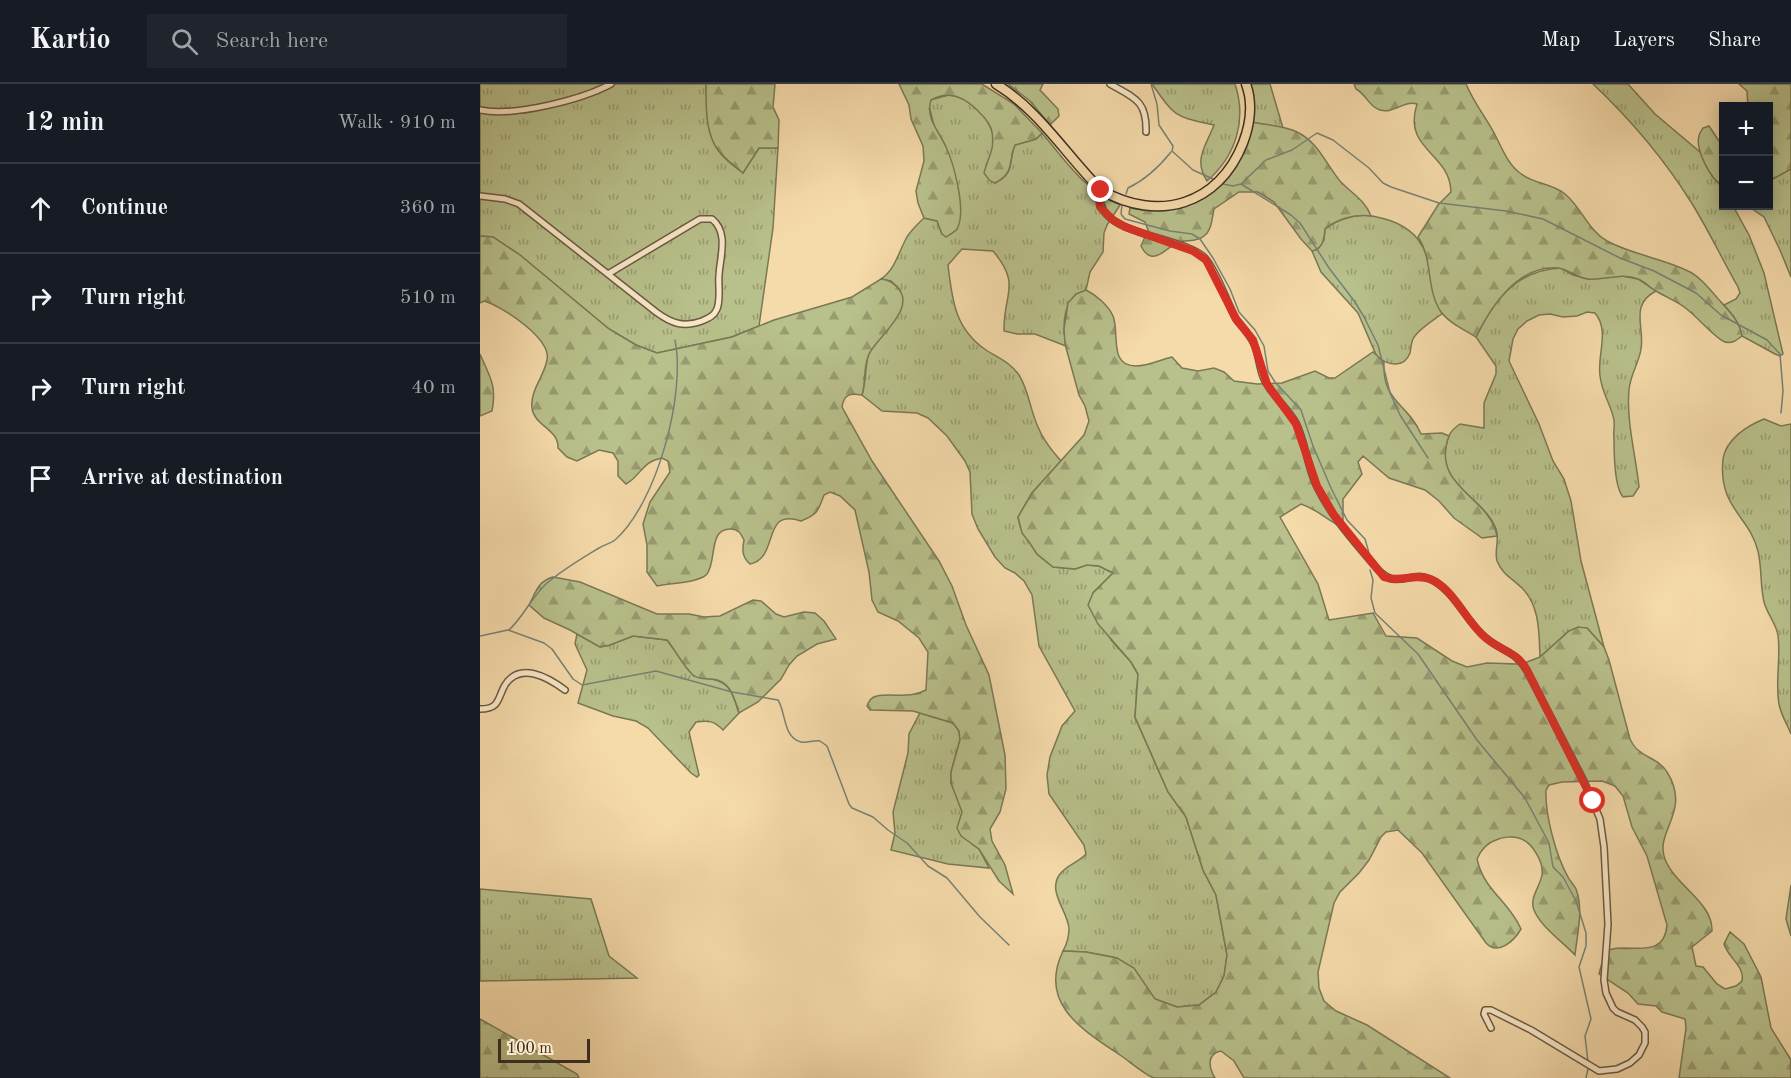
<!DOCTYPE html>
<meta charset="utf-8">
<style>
body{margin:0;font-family:"Old Standard TT",serif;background:#20242c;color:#f1f3f6}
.controls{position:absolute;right:18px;top:18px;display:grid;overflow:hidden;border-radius:0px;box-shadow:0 3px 15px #0003}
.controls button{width:54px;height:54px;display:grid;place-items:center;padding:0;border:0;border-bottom:2px solid #363941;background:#171b24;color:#f1f3f6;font:30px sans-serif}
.scale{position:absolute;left:18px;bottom:15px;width:92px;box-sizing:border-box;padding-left:6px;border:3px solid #3e2f20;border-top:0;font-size:16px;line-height:21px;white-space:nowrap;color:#3e2f20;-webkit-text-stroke:4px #f8e7c8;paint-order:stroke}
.stop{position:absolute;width:18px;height:18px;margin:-14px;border:4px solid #d93025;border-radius:50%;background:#fff}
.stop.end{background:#d93025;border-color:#fff;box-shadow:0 2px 6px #0008}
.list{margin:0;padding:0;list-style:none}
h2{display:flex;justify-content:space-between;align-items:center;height:78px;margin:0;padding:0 24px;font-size:26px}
h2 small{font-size:20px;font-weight:400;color:#9ea1a6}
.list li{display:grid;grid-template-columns:39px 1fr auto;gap:18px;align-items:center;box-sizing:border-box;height:90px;padding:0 24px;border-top:2px solid #363941}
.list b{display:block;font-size:22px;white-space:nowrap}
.list em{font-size:20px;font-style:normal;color:#9ea1a6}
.icon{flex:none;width:33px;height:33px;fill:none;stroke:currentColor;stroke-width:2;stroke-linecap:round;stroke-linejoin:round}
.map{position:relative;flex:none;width:1311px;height:994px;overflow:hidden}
header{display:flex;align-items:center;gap:36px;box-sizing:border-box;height:84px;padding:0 30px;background:#171b24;border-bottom:2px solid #363941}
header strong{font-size:28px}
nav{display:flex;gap:33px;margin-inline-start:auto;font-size:21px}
.search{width:420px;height:54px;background:#20242c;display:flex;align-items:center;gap:15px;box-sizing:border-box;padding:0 21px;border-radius:0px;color:#9ea1a6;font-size:22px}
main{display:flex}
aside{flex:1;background:#171b24}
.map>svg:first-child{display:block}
.grass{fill:url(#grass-tufts);stroke:#7b7856;stroke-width:1.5}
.forest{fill:url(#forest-firs);stroke:#7b7856;stroke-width:1.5}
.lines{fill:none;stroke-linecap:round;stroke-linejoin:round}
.stream{stroke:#768274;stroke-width:1.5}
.minor-casing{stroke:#6c5a42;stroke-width:8}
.trunk-casing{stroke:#3e2f20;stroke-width:11}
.minor{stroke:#f8e7c8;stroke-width:5}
.trunk{stroke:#f5daaa;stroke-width:8}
.route{stroke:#d93025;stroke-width:8}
</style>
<header>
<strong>Kartio</strong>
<div class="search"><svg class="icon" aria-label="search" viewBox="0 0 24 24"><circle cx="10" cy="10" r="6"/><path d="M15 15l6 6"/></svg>Search here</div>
<nav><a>Map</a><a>Layers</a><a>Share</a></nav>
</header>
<main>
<aside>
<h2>12 min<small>Walk · 910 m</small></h2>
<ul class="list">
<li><svg class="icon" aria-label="ahead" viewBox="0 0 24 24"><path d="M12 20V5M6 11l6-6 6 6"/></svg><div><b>Continue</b></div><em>360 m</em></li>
<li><svg class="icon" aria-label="right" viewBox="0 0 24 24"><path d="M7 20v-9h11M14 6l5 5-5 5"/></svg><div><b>Turn right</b></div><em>510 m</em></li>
<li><svg class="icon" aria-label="right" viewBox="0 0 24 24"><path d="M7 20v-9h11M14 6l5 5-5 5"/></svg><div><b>Turn right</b></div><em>40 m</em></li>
<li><svg class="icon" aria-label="arrive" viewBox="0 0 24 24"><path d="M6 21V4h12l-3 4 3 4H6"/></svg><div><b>Arrive at destination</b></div></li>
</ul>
</aside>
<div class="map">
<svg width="1311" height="994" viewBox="0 0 1311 994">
<defs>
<pattern id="grass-tufts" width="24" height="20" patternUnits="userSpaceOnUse" patternTransform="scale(1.5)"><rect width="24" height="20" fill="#b8c08b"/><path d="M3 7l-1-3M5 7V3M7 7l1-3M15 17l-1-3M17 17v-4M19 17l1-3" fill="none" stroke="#979c71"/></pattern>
<pattern id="forest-firs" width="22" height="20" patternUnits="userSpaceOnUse" patternTransform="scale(1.5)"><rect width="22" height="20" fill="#b8c08b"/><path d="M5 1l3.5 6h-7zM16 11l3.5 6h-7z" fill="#979c71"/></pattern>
</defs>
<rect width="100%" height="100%" fill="#f5daaa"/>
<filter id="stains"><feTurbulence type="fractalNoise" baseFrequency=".00333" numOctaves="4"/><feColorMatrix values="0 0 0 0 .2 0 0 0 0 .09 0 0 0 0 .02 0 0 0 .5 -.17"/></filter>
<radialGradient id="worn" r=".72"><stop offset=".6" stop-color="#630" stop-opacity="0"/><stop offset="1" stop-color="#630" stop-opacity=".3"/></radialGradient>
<path class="grass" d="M0,0H226C226,13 231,57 238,66C244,75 254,82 263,89L279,64H298L293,144L279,242L252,253L177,269L156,261L129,245L40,171L13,153L0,152Z
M672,0H755C767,36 756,72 727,97C713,76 726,62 734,41C694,32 696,34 672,0Z
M767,0H790L803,44L771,38Z
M1113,0H1148L1175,30L1220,68L1232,92L1240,101H1243L1244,122H1253L1269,151L1284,189L1303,270L1300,272L1295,270L1262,252C1260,239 1252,231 1244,221L1256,215L1260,209L1258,203C1242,175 1228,145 1211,118C1184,75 1149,34 1113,0Z
M469,11C494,13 519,42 513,68C512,72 508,77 506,81L515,99C536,89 528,77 535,61L556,55L562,49C585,76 605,107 640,121L627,141L624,149L623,168L610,188L606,206C582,217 582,238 586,262L555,250H537L524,247C523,210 542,201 513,167L482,165L468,181C472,216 475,245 506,266C518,274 530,278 539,291C549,307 550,326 558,343C563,356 572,367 581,377L552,409L538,433L540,442L557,470L573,483L595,485L607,481L619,482L633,489L613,509L631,556L651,578L658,590L655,633L688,708L706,733L723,786L736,811L747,871L744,892L736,908L719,921L697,923L675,915L637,874L606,868L583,867C587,860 589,852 589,844C587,826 567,807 580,790C587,781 599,778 606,770L604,761L569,710L567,691L570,673L582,642L595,627L559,562L552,511L544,497L535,489L525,484L515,473L498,445L492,430L490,388L485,377L467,352L448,334L437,329L402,327L382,311C386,298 385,285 388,272L420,206L411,197L401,195C415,186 419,167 427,153C432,145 438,140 444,134L457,137L462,150L477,145L478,136L449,22L450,16Z
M1311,85V193L1300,166L1284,133L1268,122H1288L1289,97Z
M884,131C948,138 948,172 959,224L963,229C954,236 938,245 933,255C931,259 931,265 930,269C924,285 908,281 897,273L878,229L841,188L832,167L838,165L844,156L845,145C856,136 870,132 884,131Z
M1081,184L1093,191L1108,195L1142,192L1158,195L1176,207C1149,221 1165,243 1161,265C1159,279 1150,291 1149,306C1146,336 1156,373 1159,403L1153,412L1143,413C1134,403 1134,369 1134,355C1133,348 1135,342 1134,336C1131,320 1122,310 1120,292C1117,270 1130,247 1115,229L1107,228L1097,232L1083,233L1070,230L1059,231L1047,237L1038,245L1033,255L1029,277L1059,340L1073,377L1084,395L1091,417L1101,477L1124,563L1107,544L1089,547L1060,573C1059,549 1060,522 1042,504C1033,495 1022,490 1017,477C1014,466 1020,456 1016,445C1004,413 958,403 966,362C968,351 971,346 980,340L1004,344V319L1016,290V282L996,253C1014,216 1036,186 1081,184Z
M1284,335L1301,342L1311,340V650C1307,640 1301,631 1299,620C1295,598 1301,574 1298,551C1296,539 1287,530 1284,518C1280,501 1282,484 1278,467C1269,431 1238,424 1243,375C1246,355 1267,342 1284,335Z
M97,550L120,563L130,561L153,552L187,556L214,592C246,597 249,597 259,629L243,646C234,637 229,636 216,638L209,648L219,691L217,693L211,689L168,644L156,637L133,632L98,619L107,586L95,560Z
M440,629L473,639L479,647L480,656L471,688V699L481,720L492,760L499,765L509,784L468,780L411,766L415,749L413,728L428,669L429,650Z
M1311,801V852L1306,835Z
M0,805L111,815L129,872L157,894L0,897Z"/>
<path class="forest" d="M226,0H295L293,23L299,36L298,64H279L263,89C254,82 245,75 238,66C225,49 226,21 226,0Z
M419,0H502L534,20L562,49L556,55L535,61C528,77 535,89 515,99L510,97L504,89C508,72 515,67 512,48C511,41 505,34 500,29C486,14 470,5 451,16C445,34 459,47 466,63C474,80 487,128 477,145C475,148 469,151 466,153L462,150L457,137L444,134L438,119L436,107L444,77L443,62L431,35L429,21Z
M528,0H563L560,6L578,25L579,32L570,41L550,17Z
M874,0H986C993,17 1004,31 1013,47C1021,61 1027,80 1040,89C1053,100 1072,99 1085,110C1101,123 1108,146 1127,157C1153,171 1182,174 1208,187C1221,193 1231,207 1241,218C1250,228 1260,238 1262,252C1257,256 1252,260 1245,258C1237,256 1217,233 1208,226C1198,217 1187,214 1176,207C1170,204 1164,197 1158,195C1141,188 1124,197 1108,195C1097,194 1088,185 1078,184C1038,181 1011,222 996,253C983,245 967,238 959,225C946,202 953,175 938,153L958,121L971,108C970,68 922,66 937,20C924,16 914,30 900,26C889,23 886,10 876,5Z
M1259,0H1311V85L1289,97L1288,22H1268L1267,7Z
M771,38C785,41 804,41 817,48C838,58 846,80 860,97C871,109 885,116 891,132C874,130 857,135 845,145C844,156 843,164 832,167L821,155L794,118L778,108H759L734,125C732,134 732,146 724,152C716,159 706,155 697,159C689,162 680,174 671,172C666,171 663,166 661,162L668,146L665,138L649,130L650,124C696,133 743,114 763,70C767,60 769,48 771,38Z
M1229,42L1243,63V101C1231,97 1215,65 1219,52C1219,49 1222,46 1223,44Z
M0,152L13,153L40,171L129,245L156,261L177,269L252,253L294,236L372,213L401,195C409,196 412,198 417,203C438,224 398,252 389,270C383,283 386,298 382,311C370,309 364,310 362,323L392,377L459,477L472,502L486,541L509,591L525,671L526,705L520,728L510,745L512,757L525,781L533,810L519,797L499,765L481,752L477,744L482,728L471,699V688L480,656L479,647L473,639L433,627L390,626L387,622C389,617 391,613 397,612C414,609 430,615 446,606L448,568L439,554L418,537L398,528L392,516L389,488L375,426L360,412L350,408L344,411C338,427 338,430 321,437C281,423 300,474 270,480C262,473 262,466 264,456C261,450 259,445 251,445C228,444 237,477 227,490C219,499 190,499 177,502L167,488V461L163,440L170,418L190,388L188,377L182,374C161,378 162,391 146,400L138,392V377L133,369L119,366L97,377L87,373L78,364C79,345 54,342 52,324C50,306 64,293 67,276C72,255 22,222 4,217L0,219Z
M606,206C616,211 628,221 633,232C640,249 628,282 656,282C669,282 679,276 692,273L702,284L718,287L734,284L744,288L754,297L777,300L802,299L835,287L849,294H855L893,268L904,278C902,319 928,319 941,350L962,349L969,352C950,403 1010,412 1017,452L1002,454L974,434L959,417L945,406L909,394L883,372L878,378L882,390L863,415V437L856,440C842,432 836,425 821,420L800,433L838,500L849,536L893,529L906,552L937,554L972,577L987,583L1007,579L1038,580L1047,578L1060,573L1089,547L1098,543L1107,544L1124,563L1129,576L1150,655C1152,659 1155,664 1158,666C1167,674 1181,677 1187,688C1212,728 1174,747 1185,775C1195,802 1233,818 1232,847L1212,863L1216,882L1223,883L1237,900L1245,905L1256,902L1262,897C1265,882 1248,874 1244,860L1250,848L1264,860L1281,893L1291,944L1311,976V994H1199L1206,944L1205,935L1182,928L1176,922L1158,920L1148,909L1119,890L1125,868C1145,856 1184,879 1187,841L1167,772L1152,743L1143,712L1135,702L1122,697L1082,698L1069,701L1066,706C1065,731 1076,772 1088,793C1090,797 1094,801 1096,805C1104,826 1097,850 1095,871C1083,858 1060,842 1054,826C1049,814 1060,803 1062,791C1064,778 1052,758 1039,754C1032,752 1022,753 1016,756C1006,759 1001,766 997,775C1004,807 1029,817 1041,845C1034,857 1018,872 1006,859L942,769L918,746L906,748L901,753L889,776L879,789L860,808L854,819L838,888L839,904L844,917L856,927L887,941L970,994H764L754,977L741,967C726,970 729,984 735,994C722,994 684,994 674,994C665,991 649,977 640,971C601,945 558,919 583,867L606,868L637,874L654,884L675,915L697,923L719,921L736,908L744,892L747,871L736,811L723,786L706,733L688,708L655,633L658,590L651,578L618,540L608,521L613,509L633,489L619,482L607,481L595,485L573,483L557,470L549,458L542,449L538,433L552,409L604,351L609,337L605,322L599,311L585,260L584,245L588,219L596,210Z
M0,270C10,293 17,302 12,327L0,332Z
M73,493L100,498L177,530H209L224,533L240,532L273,516L281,517L296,530L304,533L324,528L335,529L344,537L356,555L337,560L317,572L309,581L301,595L278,618L259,629C254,614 251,596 231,595C225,595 218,595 213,591C203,582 196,567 187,556L153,552L130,561L120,563L90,546L64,534L49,521C56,508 58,497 73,493Z
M0,935L97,990L99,994H0Z"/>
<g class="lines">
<path class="stream" d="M671,0L677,20L679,41L693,62L692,67L713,86L733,95
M743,100L753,102L761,100L786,76L812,66L837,49L853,56L889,84L903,99L911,103L959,119L1026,127L1063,135L1140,174L1174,187L1216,209L1241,231L1287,256L1300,270L1303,307L1301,329
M761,100L811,131L820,139L849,184L875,218L884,233L898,261L910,309L920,331L948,374
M646,110L648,104C665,96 679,83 691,68
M642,121L641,130L645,135L690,147L712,150L720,155L733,174L750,205L759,228L775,246L784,262L788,287L795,298L821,326L833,362L851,404L867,436L885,455L889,469
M890,486L893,496L891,514L895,529L938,570L997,656L1045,714L1069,759L1073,783L1083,793L1096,817L1106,849V862L1099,883L1111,935L1105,952L1108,978
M29,546C44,532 51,514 66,500C82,486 101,475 119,464C124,461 131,459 135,456C177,419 206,310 195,256
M0,552L28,546L64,559L72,565L93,595L102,601L176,587L252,608L298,616C306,628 303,654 321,658C327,659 334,656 340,657L347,662L369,720L372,724L393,733L408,746L427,759L448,782L467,794L500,833L529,861
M1106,994L1108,985"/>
<defs>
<path id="minor" d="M630,0C655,14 667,17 666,48
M0,26C33,33 101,16 131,0
M621,106C609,152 701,150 725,174C738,189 746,217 756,235C762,243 770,251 774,260C779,271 779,284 784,295C792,312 807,323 816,339C826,359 827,383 837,403C851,432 873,456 893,480C918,512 929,482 954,497C976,510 986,537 1005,553C1021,567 1036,567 1047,587L1104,697L1120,735L1124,763L1128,840L1124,896L1126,909L1133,924L1137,928L1155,936L1162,943L1165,948V959L1159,971L1150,979L1137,985L1119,987L1051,946L1011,926H1005L1004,930L1011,944
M0,112L25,115L39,120L176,228C191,239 203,244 222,237C229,234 234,232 237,225C241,214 238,202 239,191C240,173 249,149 232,135H220L128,190
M0,625C20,625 17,615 25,601C40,577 69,594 85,606"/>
<path id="trunk" d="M516,0C559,26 586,71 621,106C678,139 739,121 763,59C770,41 773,19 766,0"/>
</defs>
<use href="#minor" class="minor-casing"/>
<use href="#trunk" class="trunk-casing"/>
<use href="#minor" class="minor"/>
<use href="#trunk" class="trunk"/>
</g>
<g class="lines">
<path class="route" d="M621,106L619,115L620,123L633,136L645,143L713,167L726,176L756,235L773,256L787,300L816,340L837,402L854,431L904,493C920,499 934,489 950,495C974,504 987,540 1007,555C1023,568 1036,567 1047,586L1113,717"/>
</g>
<rect width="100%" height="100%" filter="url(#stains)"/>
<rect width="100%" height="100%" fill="url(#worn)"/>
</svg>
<div class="controls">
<button>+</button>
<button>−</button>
</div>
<div class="scale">100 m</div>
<div class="stop" style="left:1113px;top:717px"></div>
<div class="stop end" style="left:621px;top:106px"></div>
</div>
</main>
